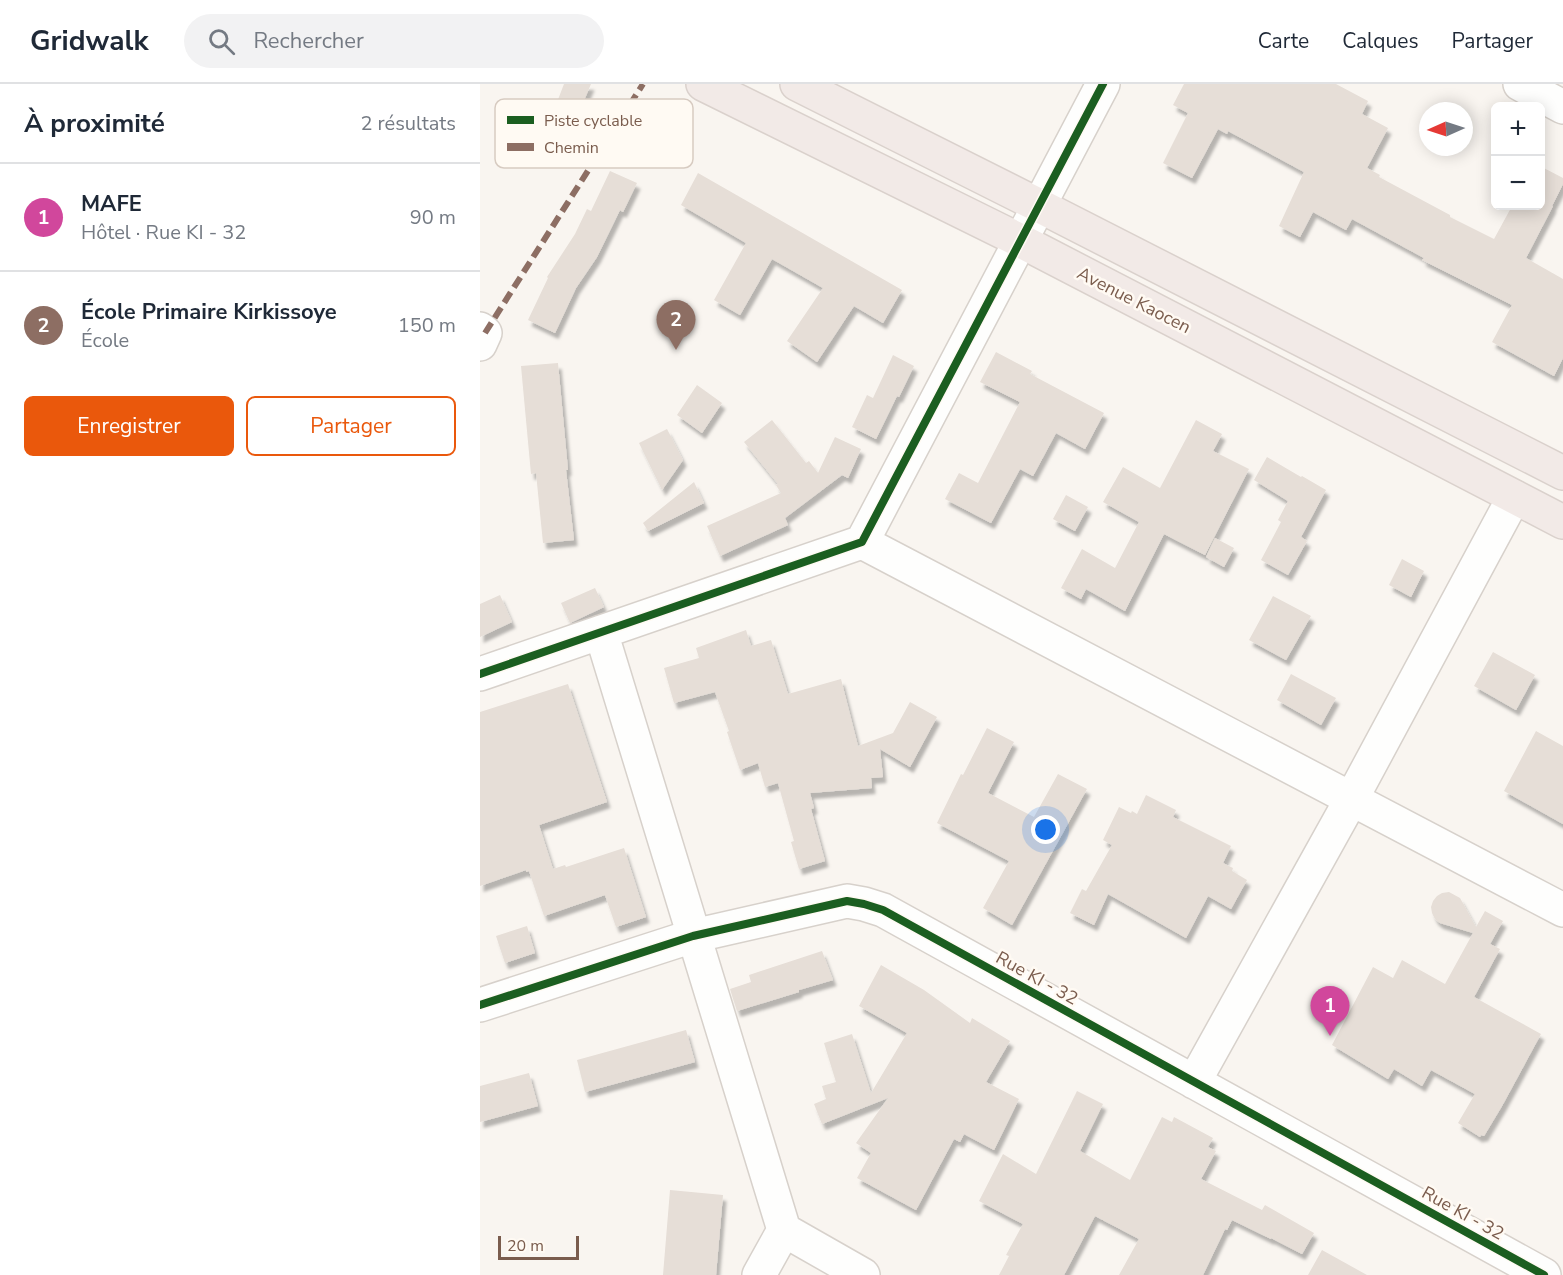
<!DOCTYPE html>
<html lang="fr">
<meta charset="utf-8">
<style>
body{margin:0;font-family:"Nunito Sans",sans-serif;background:#f2f2f3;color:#1f2937}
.controls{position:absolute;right:18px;top:18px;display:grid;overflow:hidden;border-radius:9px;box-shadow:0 3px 15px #0003}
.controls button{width:54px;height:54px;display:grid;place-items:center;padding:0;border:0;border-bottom:2px solid #e0e1e3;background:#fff;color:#1f2937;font:30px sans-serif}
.compass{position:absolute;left:939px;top:18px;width:54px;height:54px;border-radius:50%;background:#fff;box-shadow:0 3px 15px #0003;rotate:267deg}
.scale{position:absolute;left:18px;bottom:15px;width:81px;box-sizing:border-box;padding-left:6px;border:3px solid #7a5c4d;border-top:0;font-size:16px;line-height:21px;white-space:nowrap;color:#7a5c4d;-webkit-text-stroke:4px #fffaf3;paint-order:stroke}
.you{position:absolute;left:566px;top:746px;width:21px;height:21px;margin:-15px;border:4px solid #fff;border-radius:50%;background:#1a73e8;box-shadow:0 0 0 9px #1a73e833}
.badge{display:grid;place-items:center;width:39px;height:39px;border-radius:50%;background:#ea580c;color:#fff;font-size:20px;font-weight:700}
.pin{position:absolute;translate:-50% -50px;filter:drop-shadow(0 2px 3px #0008)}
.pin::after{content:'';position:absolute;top:32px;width:21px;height:18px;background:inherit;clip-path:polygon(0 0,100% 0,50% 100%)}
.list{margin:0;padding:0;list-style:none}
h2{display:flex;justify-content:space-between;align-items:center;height:78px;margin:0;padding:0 24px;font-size:26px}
h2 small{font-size:20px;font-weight:400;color:#747a83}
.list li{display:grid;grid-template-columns:39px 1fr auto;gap:18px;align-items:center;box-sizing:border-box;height:108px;padding:0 24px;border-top:2px solid #e0e1e3}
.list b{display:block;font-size:22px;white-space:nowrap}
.list p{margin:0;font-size:20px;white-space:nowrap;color:#747a83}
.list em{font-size:20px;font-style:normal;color:#747a83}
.actions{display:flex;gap:12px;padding:18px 24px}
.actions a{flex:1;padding:14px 0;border:2px solid #ea580c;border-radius:9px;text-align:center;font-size:21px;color:#ea580c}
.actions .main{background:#ea580c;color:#fff}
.icon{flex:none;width:33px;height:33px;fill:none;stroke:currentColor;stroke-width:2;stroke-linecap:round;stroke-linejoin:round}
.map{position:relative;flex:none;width:1083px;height:1191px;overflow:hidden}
header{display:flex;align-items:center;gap:36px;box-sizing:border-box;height:84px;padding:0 30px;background:#fff;border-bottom:2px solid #e0e1e3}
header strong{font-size:28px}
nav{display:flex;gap:33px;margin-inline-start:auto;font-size:21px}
.search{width:420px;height:54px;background:#f2f2f3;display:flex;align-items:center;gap:15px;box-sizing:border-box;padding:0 21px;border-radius:33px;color:#747a83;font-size:22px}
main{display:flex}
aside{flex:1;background:#fff}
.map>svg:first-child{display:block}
.building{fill:#e6ded7;filter:url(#shadow)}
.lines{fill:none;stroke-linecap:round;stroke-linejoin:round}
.minor-casing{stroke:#d7d1cb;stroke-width:36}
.highway-casing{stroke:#dad1cc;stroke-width:36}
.minor{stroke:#fefefd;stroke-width:33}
.highway{stroke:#f2eae7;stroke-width:33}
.quiet{stroke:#8d6e63;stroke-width:6;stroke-dasharray:12 6;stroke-linecap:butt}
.cycleway-casing{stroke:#fffaf3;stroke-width:11}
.cycleway{stroke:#1b5e20;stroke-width:8}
.labels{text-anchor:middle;stroke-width:5;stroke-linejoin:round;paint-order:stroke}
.street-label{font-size:18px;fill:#7a5c4d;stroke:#fffaf3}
.key{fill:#fffaf3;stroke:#d7cbc1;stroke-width:1.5}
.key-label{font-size:16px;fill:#7a5c4d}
</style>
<header>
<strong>Gridwalk</strong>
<div class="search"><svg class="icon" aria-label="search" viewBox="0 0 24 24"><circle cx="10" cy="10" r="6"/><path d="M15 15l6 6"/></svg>Rechercher</div>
<nav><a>Carte</a><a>Calques</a><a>Partager</a></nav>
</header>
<main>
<aside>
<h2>À proximité<small>2 résultats</small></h2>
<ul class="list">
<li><span class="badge" style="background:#d1479c">1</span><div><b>MAFE</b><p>Hôtel · Rue KI - 32</p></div><em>90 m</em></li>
<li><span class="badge" style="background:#8d6e63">2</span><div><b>École Primaire Kirkissoye</b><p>École</p></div><em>150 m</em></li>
</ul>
<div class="actions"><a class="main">Enregistrer</a><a>Partager</a></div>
</aside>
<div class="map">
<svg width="1083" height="1191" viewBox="0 0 1083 1191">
<defs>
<filter id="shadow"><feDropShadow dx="3.5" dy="6" stdDeviation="1.5" flood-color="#0004"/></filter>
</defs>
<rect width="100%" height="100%" fill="#f9f5f0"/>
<path class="building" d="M84,0H111L94,40L72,31Z
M704,0H856L888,17L882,30L908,44L887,84L900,91L899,93L970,131V133L1014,155L1032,122H1060V82L1083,94V100L1072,122H1073L1046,174L1083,195V274L1074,292L1012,258L1032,221L942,176L944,174L872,135L866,146L833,128L820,153L799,142L824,88L748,47L747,50L738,45L712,94L683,79L708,29L693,21Z
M130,87L157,99L143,128L140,126L117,173L96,204L75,249L48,236L68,194L67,193L95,150L107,125L111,127Z
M218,89L422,206L403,239L374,222L337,278L307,257L343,204L292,175L260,231L234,216L266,159L201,121Z
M516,268L552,287L550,290L624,329L605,365L576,349L553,392L540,385L511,439L465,415L479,389L498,399L540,318L500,298Z
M413,271L434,282L419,313L417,312L396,355L372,343L387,311L393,314Z
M78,279L88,386H86L94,456L63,459L56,389L51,390L41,282Z
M217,301L242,319L222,349L197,331Z
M292,336L326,379L329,377L338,389L355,353L381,365L368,394L362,391L305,434L308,441L240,472L227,442L301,409L296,401L298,400L264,358Z
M716,336L742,350L733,367L769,385L725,471L684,450L645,527L606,505L601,515L581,504L602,465L635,484L659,438L623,418L643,383L680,404Z
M187,345L203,376L182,406L159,359Z
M787,373L821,393L822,392L846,406L821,453L827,457L808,491L781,476L801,438L798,436L808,417L774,396Z
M214,398L224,419L168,447L163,439Z
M586,411L608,423L595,447L573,435Z
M735,454L754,464L744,483L726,473Z
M922,475L944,487L931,513L909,501Z
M115,504L124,523L90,539L81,519Z
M20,511L32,538L0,553V520Z
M793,512L831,532L806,576L769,556Z
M266,546L271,562L291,556L308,610L361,595L378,662L413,649L430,618L457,633L430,683L400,665L403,693L391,694L392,704L330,709L334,724L331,725L345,777L319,785L311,758L314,757L298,699L285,703L278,679L260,686L247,648L249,647L235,608L194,619L184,584L219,574L216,564Z
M1013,568L1055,591L1036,626L994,602Z
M811,590L856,614L841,641L797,616Z
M88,600L127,718L59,741L73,785L85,781L86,783L144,764L166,833L136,843L125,811L64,832L49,787L46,788V786L0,802V628Z
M507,644L534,658L508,709L554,733L578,690L607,705L532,841L503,824L529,777L457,739L481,690L483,691Z
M1056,647L1083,662V740L1024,707Z
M666,711L696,726L693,733L751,762L743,779L753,784L752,787L767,796L751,825L728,812L706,854L628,810L614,841L590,829L602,805L606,807L632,761L623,756L639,723L651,729L652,727L657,730Z
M969,808L980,814L996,843L1005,827L1023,837L1010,860L1020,865L994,913L1061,950L1022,1022L1004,1052L1001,1051L1000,1053L978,1039L995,1010L951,986L942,1002L914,985L908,995L852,961L893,883L913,894L922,876L965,900L993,849L960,839L955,835L952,829L951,823L953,817L957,812L962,809Z
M47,842L55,869L25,879L16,852Z
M342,867L353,896L319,906V908L257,927L250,905L271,898L269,891Z
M401,881L444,906L490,939L492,934L530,957L506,998L539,1015L514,1066L484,1050L480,1058L474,1055L436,1126L377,1094L391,1069L376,1059L408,1014L342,1040L334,1020L346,1015L342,1002L356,998L344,959L372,950L391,1009L427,949L379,922Z
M206,946L215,978L105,1008L97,976Z
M49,989L58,1022L0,1038V1002Z
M597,1007L623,1020L600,1067L650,1096L682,1033L692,1038L694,1033L733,1054L728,1063L736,1067L721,1095L782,1126L785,1121L834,1149L822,1170L791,1154V1155L752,1136L747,1146L745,1145L723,1191H639L659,1155L615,1132L584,1191H519L529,1172L526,1171L543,1140L499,1117L523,1070L556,1090Z
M190,1106L243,1111L236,1191H183Z
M842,1166L887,1191H828Z"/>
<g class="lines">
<defs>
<path id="minor" d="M1040,0L1083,23
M0,245L5,249L0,260
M382,458L1083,826
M121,548L304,1146L383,1191
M0,590L382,458L623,0
M0,921L213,852L367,817L384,820L403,826L1064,1191
M714,998L872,714L1034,413
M279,1191L304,1146"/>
<path id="highway" d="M223,0L541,157L1083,438
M317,0L560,122L1083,389"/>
</defs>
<use href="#minor" class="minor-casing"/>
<use href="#highway" class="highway-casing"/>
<use href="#minor" class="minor"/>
<use href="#highway" class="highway"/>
<path class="quiet" d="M5,249L163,0"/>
<defs>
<path id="cycleway" d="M0,590L382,458L623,0
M0,921L213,852L367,817L384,820L403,826L1064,1191"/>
</defs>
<use href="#cycleway" class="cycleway-casing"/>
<use href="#cycleway" class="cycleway"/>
</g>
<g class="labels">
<g class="street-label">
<text transform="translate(654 216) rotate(27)" y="6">Avenue Kaocen</text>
<text transform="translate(557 894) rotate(29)" y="6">Rue KI - 32</text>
<text transform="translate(983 1129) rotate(29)" y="6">Rue KI - 32</text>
</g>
</g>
<rect x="15" y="15" width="198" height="69" rx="9" class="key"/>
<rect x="27" y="32" width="27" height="8" fill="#1b5e20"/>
<rect x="27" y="59" width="27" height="8" fill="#8d6e63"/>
<g class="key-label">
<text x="64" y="42">Piste cyclable</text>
<text x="64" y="69">Chemin</text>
</g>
</svg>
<div class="controls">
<button>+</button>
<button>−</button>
</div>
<svg class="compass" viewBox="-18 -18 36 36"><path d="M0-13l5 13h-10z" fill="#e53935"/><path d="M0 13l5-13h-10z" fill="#747a83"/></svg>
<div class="scale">20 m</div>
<div class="you"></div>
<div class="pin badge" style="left:850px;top:952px;background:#d1479c">1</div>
<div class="pin badge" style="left:196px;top:266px;background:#8d6e63">2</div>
</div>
</main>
